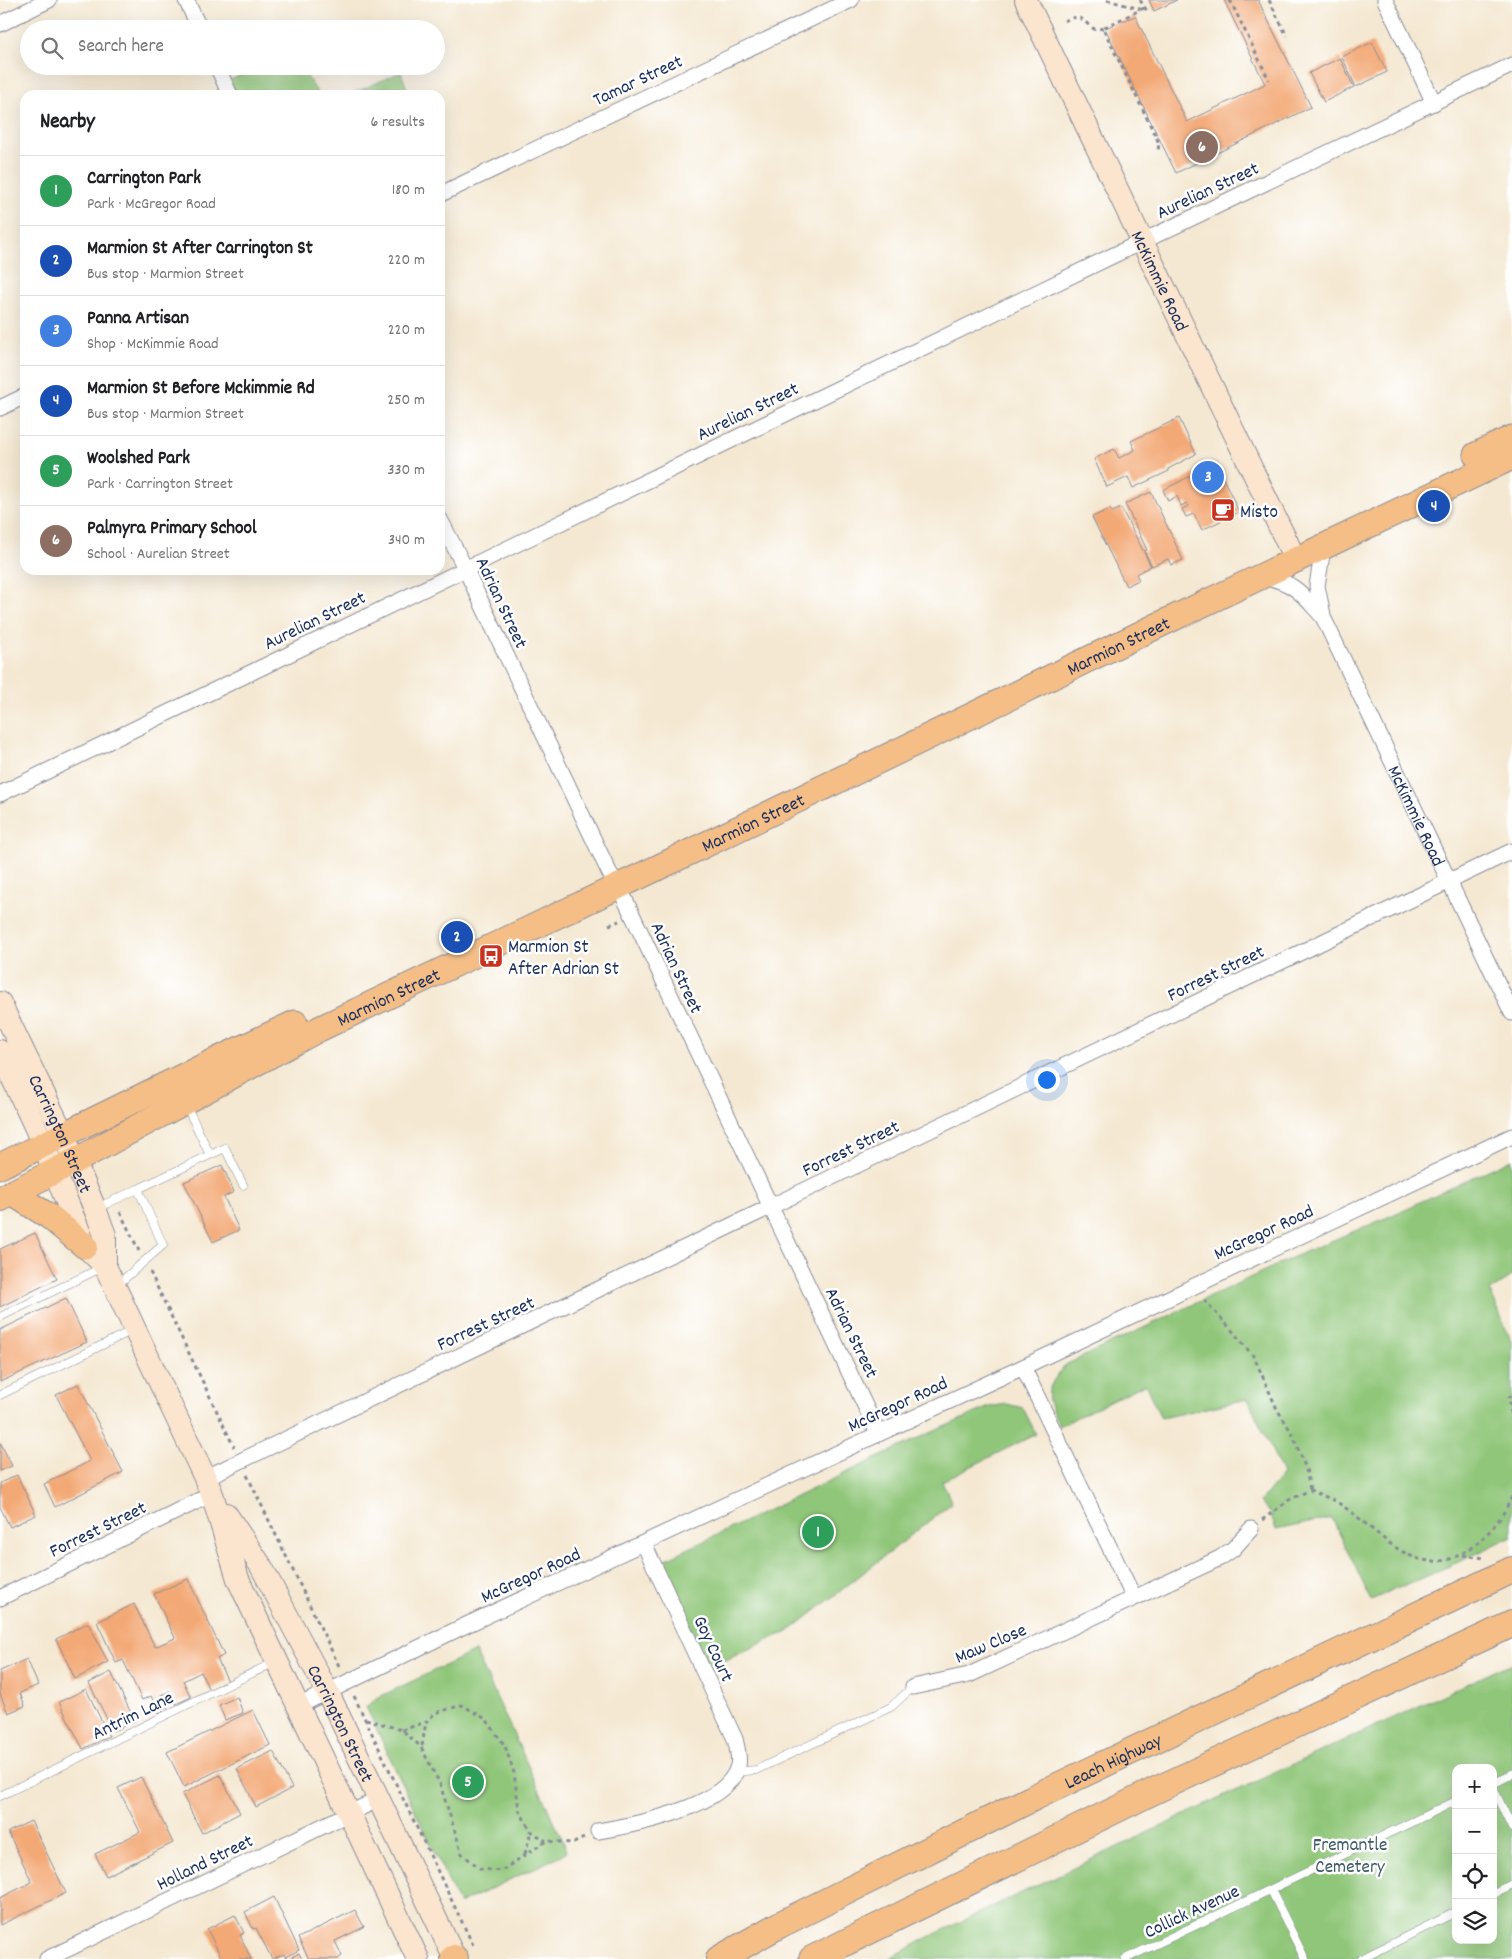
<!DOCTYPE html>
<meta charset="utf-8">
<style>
body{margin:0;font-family:Dekko,sans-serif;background:#f6f6f6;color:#202124}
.controls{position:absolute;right:15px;bottom:15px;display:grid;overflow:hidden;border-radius:10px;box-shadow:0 5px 20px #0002}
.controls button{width:45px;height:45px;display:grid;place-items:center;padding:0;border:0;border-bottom:1px solid #e0e0e0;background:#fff;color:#202124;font:25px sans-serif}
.you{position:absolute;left:1046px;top:1079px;width:18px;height:18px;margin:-12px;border:4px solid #fff;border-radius:50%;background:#1a73e8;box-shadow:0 0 0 8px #1a73e833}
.badge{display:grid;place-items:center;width:32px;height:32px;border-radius:50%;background:#111827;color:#fff;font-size:16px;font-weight:700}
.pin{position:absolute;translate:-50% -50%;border:2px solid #fff;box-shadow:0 1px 5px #0006}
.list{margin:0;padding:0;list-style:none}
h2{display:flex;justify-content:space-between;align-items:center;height:65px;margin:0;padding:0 20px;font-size:21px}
h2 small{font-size:16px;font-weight:400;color:#757577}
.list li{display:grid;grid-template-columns:32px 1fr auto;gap:15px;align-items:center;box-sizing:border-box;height:70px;padding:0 20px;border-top:1px solid #e0e0e0}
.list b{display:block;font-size:19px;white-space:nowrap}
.list p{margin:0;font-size:16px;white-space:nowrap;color:#757577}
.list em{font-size:16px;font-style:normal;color:#757577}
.icon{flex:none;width:28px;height:28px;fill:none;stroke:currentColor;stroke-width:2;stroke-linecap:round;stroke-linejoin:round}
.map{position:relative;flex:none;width:1512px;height:1959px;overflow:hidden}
.search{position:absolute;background:#fff;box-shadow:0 5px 20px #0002;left:20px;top:20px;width:425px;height:55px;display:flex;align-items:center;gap:12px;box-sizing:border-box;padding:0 18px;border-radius:28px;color:#757577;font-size:19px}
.panel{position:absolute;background:#fff;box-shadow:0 5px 20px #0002;left:20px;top:90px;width:425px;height:485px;border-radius:15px}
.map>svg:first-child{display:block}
.green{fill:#90c679;stroke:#567a6c;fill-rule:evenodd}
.building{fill:#f3a976}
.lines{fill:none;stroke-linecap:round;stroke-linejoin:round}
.service-casing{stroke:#888c98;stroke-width:9}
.minor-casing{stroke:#888c98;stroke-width:17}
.secondary-casing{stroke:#888c98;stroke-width:24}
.primary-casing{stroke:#888c98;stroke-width:27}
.trunk-casing{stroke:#888c98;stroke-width:28}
.path{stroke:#888c98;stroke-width:3;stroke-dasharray:4 4;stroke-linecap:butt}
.service{stroke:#fff;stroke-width:8}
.minor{stroke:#fff;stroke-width:15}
.secondary{stroke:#fbe5cf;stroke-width:22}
.primary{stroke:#f5be86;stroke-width:25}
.trunk{stroke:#f5be86;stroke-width:26}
.labels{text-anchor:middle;stroke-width:5;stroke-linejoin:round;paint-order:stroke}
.street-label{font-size:19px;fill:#1b2f5e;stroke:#fff}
.poi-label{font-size:19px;fill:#1b2f5e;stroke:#fff;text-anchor:start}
.park-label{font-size:19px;fill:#3e5c66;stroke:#fff}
</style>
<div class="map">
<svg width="1512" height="1959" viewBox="0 0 1512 1959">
<rect width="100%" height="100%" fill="#fff"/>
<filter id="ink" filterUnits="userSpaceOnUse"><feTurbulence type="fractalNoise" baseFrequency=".02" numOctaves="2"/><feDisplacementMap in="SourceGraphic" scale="10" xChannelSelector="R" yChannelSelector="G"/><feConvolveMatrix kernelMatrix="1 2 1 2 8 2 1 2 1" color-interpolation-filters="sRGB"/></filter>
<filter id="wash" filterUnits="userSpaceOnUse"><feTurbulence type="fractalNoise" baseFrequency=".0096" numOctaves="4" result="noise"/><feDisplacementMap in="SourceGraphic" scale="20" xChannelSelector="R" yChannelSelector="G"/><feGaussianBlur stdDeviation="1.12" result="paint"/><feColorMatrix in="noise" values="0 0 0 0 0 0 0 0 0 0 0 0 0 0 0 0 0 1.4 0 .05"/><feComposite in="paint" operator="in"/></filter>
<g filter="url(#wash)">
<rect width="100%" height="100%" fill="#f4e8d2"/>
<path class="green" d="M261,66H300L319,95H230L224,83Z
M401,72L409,95H349Z
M1512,1159V1276L1490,1291L1512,1343V1536L1472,1556L1371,1600L1332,1518L1276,1530L1271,1514L1260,1502L1283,1474L1248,1399L1161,1418L1145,1384L1059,1426C1045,1395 1043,1393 1065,1365L1300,1254L1388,1217Z
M1007,1404L1023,1408L1036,1434L942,1481L952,1503L792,1629L709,1668L660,1562L919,1438L989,1407Z
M475,1651L564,1843L566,1853L459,1904L366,1707L375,1699Z
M1512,1663V1959H888L933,1935L1218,1799ZM1456,1768H1493V1940H1456Z"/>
<g id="blocks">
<path class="building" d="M1149,0H1177L1154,11Z
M1224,0H1258L1311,107L1176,173L1105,28L1135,16L1187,122L1265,84Z
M1372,42L1387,72L1356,87L1342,57Z
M1340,58L1354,87L1324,102L1309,73Z
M1179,418L1196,454L1168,469L1169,471L1133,488L1128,477L1107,487L1094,459L1114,449L1119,458L1135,450L1131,441Z
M1216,463L1239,512L1202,530L1194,514L1186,517L1182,509L1189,506L1187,503L1181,506L1177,496L1168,501L1163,490Z
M1151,492L1183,560L1171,565L1168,559L1152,566L1144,551L1147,550L1125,504Z
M1121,508L1151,566L1136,574L1139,580L1126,586L1092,517L1110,509L1112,512Z
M222,1165L234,1192L224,1197L239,1230L213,1242L184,1182Z
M35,1233L57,1279L0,1307V1249Z
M66,1298L87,1342L0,1382V1330Z
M78,1384L123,1472L55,1507L44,1484L90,1461L56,1395Z
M0,1442L12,1466L0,1471Z
M17,1475L36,1515L10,1527L0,1507V1483Z
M188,1579L224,1655L217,1659L228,1681L209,1690L201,1672L183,1681L191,1697L176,1704L170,1691L161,1695L168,1709L159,1713L151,1696L142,1700L123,1660L116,1663L97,1622L134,1604L155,1647L175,1638L154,1594Z
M88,1623L108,1662L75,1679L56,1639Z
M27,1659L38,1685L20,1693L25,1706L8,1713L0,1694V1671Z
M111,1672L135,1721L113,1731L89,1683Z
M86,1689L109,1736L83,1749L59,1702Z
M237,1697L243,1713L225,1720L219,1705Z
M253,1710L270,1745L184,1787L167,1752Z
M273,1751L292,1788L256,1807L237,1769Z
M220,1775L240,1813L202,1833L182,1794Z
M141,1777L173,1843L106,1876L95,1854L140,1832L118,1788Z
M31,1821L66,1893L0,1925V1898L32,1882L8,1832Z
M274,1897L299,1950L285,1957L284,1954L272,1959L256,1928L253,1929L245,1912Z
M355,1910L364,1927L335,1941L342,1956L338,1959H309L298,1938Z
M235,1915L244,1933L240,1935L251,1959H222L207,1929Z
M299,1953L302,1959H288Z"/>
</g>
</g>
<g filter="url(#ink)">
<use href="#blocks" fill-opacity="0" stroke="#888c98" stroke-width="1"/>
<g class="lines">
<defs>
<path id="service" d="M210,1155L225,1148L243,1185
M97,1208L138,1189
M116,1286L163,1245L138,1189L210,1155L186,1105
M0,1317L103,1267
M0,1395L133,1330
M736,1772L756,1770L891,1707L913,1687
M1493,1784L1512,1774
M1493,1788L1512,1828
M0,1796L275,1662
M1271,1890L1305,1959
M1493,1894L1512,1884
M1125,1959L1456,1801
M1361,1959L1456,1912"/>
<g id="minor">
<path d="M186,0L200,29"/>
<path d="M1385,0L1434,103"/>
<path d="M0,24L49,0"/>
<path d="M217,66L230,95"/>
<path d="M441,194L851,0"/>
<path d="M0,408L25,396"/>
<path d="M440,519L465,568L609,872L621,891L878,1433"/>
<path id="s1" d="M1262,576C1296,583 1301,593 1323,617L1512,1013"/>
<path d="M1323,615L1317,586L1323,548"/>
<path d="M0,794L1112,256L1512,65"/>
<path d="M1023,1367L1134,1598"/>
<path d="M205,1478L1512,851"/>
<path d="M0,1598L212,1494"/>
<path d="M913,1687L969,1675L1220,1558L1233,1549L1251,1529"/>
<path d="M298,1706L462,1627L1023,1367L1512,1136"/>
<path d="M598,1831C635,1825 727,1807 738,1766C740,1757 737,1747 735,1739L644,1544"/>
<path d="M47,1959L379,1799"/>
</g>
<g id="secondary">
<path id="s2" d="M1026,0L1296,561"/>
<path id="s3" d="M0,1003L64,1136L95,1209L105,1235V1266"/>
<path d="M0,1051L44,1146L85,1246L105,1266L205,1478L212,1494L238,1579L418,1959"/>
<path id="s4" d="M226,1514L261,1566L328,1693L455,1959"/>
</g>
<g id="primary">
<path d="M1476,455L1512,438"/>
<path d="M0,1166C98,1118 196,1069 295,1023"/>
<path d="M12,1193L50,1217L85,1246"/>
<path id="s5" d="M0,1199L75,1161L319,1029L657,868L1161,624L1512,457"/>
</g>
<g id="trunk">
<path d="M454,1958L455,1959"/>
<path id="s6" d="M719,1959L779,1925L1039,1795L1512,1570"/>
<path d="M812,1959L1156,1790L1512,1624"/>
</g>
</defs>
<use href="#service" class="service-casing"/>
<use href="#minor" class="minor-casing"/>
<use href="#secondary" class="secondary-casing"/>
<use href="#primary" class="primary-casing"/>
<use href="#trunk" class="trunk-casing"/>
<path class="path" d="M1107,0L1140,9
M1140,0L1147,11
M1230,0L1269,80
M1269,0L1287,36
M1144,8L1103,28L1159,143L1158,152
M1064,21C1084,12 1081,22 1096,30L1103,28
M609,925L619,921
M120,1212L139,1251
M150,1272L234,1447
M1204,1300L1230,1328L1254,1357L1277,1409L1292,1433L1306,1469L1310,1490
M1512,1396L1509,1397L1512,1420
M247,1475L340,1668
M1262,1520L1289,1500L1310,1490C1318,1494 1327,1497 1335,1501C1381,1528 1417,1592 1476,1544C1491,1532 1505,1514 1512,1496
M1463,1555L1484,1558
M354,1696L473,1945
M366,1719L402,1730L421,1747L440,1784L462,1854L481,1869L501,1871L546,1841L574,1843L584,1838
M402,1730L426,1722L435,1713L462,1705L486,1719L505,1746L514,1773L519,1810L531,1831L546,1841
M422,1746L426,1722
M525,1854L531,1831"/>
<use href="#service" class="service"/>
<use href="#minor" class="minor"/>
<use href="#secondary" class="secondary"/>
<use href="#primary" class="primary"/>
<use href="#trunk" class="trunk"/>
</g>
</g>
<defs>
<symbol id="cafe-square" viewBox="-11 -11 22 22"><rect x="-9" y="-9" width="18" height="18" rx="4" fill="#c8321e" stroke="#fff"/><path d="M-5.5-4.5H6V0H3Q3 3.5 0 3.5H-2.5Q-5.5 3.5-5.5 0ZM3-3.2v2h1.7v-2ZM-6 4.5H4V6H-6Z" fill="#fff"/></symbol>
<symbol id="bus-square" viewBox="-11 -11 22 22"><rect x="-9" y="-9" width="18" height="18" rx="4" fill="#c8321e" stroke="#fff"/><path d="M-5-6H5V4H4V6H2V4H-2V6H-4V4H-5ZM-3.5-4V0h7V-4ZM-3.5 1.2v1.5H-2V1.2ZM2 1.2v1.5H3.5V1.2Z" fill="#fff"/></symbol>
</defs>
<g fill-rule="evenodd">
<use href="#cafe-square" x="1209" y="496" width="28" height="28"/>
<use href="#bus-square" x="477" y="942" width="28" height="28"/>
</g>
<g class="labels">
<g class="street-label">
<text transform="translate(637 79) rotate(-25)" y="7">Tamar Street</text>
<text transform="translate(1207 189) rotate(-25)" y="7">Aurelian Street</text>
<text dy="7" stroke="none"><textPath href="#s2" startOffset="311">McKimmie Road</textPath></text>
<text transform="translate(747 410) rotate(-26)" y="7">Aurelian Street</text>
<text transform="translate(503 602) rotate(65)" y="7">Adrian Street</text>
<text transform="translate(314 619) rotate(-26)" y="7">Aurelian Street</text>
<text dy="7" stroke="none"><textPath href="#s5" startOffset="1248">Marmion Street</textPath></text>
<text dy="7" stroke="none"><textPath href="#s1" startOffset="295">McKimmie Road</textPath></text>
<text dy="7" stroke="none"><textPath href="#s5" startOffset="842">Marmion Street</textPath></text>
<text transform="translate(678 967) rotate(65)" y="7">Adrian Street</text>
<text transform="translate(1215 972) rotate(-26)" y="7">Forrest Street</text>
<text dy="7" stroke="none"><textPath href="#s5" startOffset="438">Marmion Street</textPath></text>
<text dy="7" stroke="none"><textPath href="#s3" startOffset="144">Carrington Street</textPath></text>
<text transform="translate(850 1147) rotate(-26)" y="7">Forrest Street</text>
<text transform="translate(1263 1231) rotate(-25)" y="7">McGregor Road</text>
<text transform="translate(485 1322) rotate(-25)" y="7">Forrest Street</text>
<text transform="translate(853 1332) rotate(64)" y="7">Adrian Street</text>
<text transform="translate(897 1403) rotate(-25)" y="7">McGregor Road</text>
<text transform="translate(97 1528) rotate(-26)" y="7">Forrest Street</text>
<text transform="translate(530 1574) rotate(-25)" y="7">McGregor Road</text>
<text transform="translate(990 1642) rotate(-23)" y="7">Maw Close</text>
<text transform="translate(715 1648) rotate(65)" y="7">Goy Court</text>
<text transform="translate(132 1714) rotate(-26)" y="7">Antrim Lane</text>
<text dy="7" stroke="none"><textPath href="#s4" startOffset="239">Carrington Street</textPath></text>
<text dy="7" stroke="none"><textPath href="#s6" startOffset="441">Leach Highway</textPath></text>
<text transform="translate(204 1861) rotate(-26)" y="7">Holland Street</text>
<text transform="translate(1191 1910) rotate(-25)" y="7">Collick Avenue</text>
</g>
<g class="poi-label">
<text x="1240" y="517">Misto</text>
<text x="508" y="952">Marmion St<tspan x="508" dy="22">After Adrian St</tspan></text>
</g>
<g class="park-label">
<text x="1350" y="1850">Fremantle<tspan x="1350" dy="22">Cemetery</tspan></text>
</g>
</g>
</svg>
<div class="controls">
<button>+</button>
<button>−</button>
<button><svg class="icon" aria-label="locate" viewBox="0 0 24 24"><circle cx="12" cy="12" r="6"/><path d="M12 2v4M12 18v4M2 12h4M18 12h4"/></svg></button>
<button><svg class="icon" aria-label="layers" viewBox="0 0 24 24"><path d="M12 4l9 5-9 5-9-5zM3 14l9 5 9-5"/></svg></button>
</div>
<div class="you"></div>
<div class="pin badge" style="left:818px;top:1532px;background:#2e9e5b">1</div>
<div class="pin badge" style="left:457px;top:937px;background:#1a4fb4">2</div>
<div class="pin badge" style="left:1208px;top:477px;background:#3f7fe0">3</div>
<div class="pin badge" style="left:1434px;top:506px;background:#1a4fb4">4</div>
<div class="pin badge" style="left:468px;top:1782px;background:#2e9e5b">5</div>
<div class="pin badge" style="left:1202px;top:147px;background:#8d6e63">6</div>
<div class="search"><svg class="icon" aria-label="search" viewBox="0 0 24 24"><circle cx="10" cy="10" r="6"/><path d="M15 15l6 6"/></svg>Search here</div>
<section class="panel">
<h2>Nearby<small>6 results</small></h2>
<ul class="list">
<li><span class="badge" style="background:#2e9e5b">1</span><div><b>Carrington Park</b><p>Park · McGregor Road</p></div><em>180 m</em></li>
<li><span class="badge" style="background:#1a4fb4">2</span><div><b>Marmion St After Carrington St</b><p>Bus stop · Marmion Street</p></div><em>220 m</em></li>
<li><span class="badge" style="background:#3f7fe0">3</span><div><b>Panna Artisan</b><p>Shop · McKimmie Road</p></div><em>220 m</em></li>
<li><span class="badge" style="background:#1a4fb4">4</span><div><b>Marmion St Before Mckimmie Rd</b><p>Bus stop · Marmion Street</p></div><em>250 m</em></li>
<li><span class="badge" style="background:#2e9e5b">5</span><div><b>Woolshed Park</b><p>Park · Carrington Street</p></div><em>330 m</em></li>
<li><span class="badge" style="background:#8d6e63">6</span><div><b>Palmyra Primary School</b><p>School · Aurelian Street</p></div><em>340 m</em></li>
</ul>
</section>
</div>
